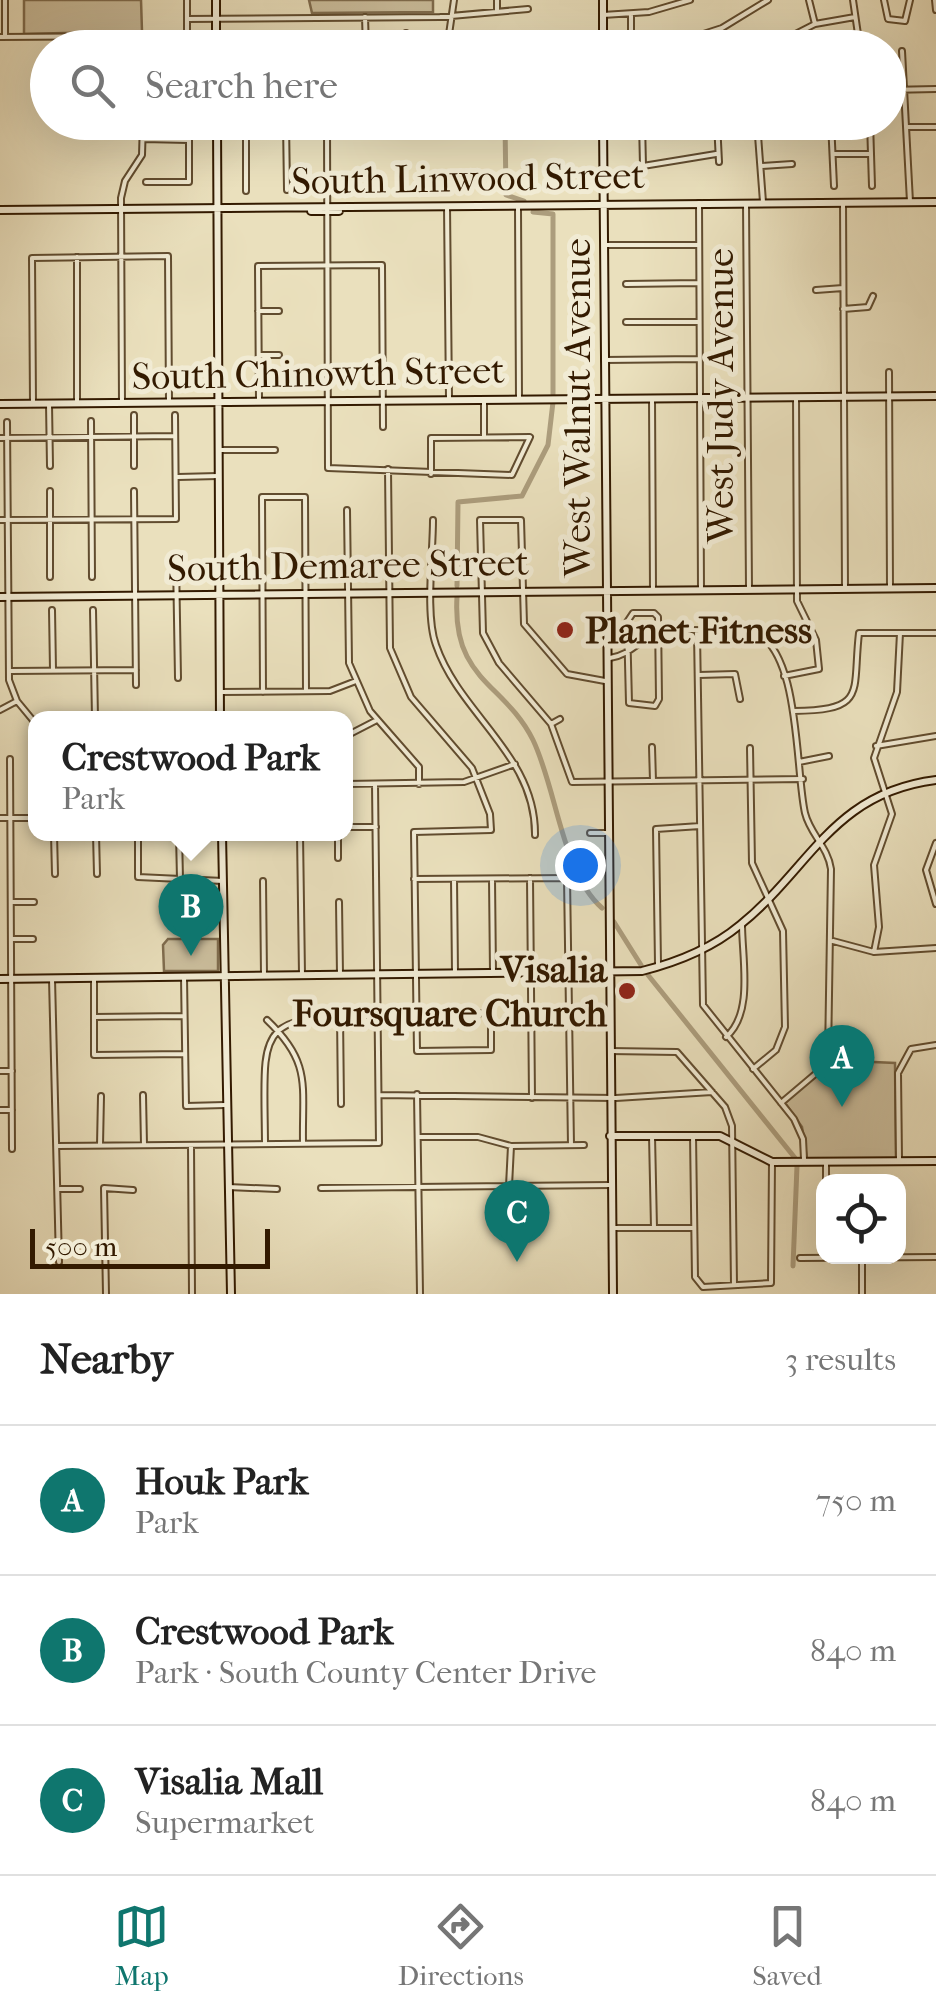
<!DOCTYPE html>
<meta charset="utf-8">
<style>
body{margin:0;font-family:"IM FELL French Canon",serif;background:#f6f6f6;color:#222}
.controls{position:absolute;right:30px;bottom:30px;display:grid;overflow:hidden;border-radius:20px;box-shadow:0 10px 40px #0002}
.controls button{width:90px;height:90px;display:grid;place-items:center;padding:0;border:0;border-bottom:2px solid #e0e0e0;background:#fff;color:#222;font:50px sans-serif}
.scale{position:absolute;left:30px;bottom:25px;width:240px;box-sizing:border-box;padding-left:10px;border:5px solid #331a00;border-top:0;font-size:28px;line-height:35px;white-space:nowrap;color:#331a00;-webkit-text-stroke:8px #f1ebd4;paint-order:stroke}
.you{position:absolute;left:580px;top:865px;width:35px;height:35px;margin:-25px;border:8px solid #fff;border-radius:50%;background:#1a73e8;box-shadow:0 0 0 15px #1a73e833}
.badge{display:grid;place-items:center;width:65px;height:65px;border-radius:50%;background:#0f766e;color:#fff;font-size:32px;font-weight:700}
.pin{position:absolute;translate:-50% -82px;filter:drop-shadow(0 2px 5px #0008)}
.pin::after{content:'';position:absolute;top:52px;width:35px;height:30px;background:inherit;clip-path:polygon(0 0,100% 0,50% 100%)}
.popup{position:absolute;left:28px;top:711px;width:325px;height:130px;box-sizing:border-box;display:grid;place-content:center;border-radius:20px;background:#fff;filter:drop-shadow(0 2px 8px #0005);font-size:32px;white-space:nowrap;color:#767676}
.popup b{font-size:38px;color:#222}
.popup::after{content:'';position:absolute;left:50%;top:100%;margin-left:-20px;border:20px solid transparent;border-top-color:#fff}
.list{margin:0;padding:0;list-style:none}
h2{display:flex;justify-content:space-between;align-items:center;height:130px;margin:0;padding:0 40px;font-size:42px}
h2 small{font-size:32px;font-weight:400;color:#767676}
.list li{display:grid;grid-template-columns:65px 1fr auto;gap:30px;align-items:center;box-sizing:border-box;height:150px;padding:0 40px;border-top:2px solid #e0e0e0}
.list b{display:block;font-size:38px;white-space:nowrap}
.list p{margin:0;font-size:32px;white-space:nowrap;color:#767676}
.list em{font-size:32px;font-style:normal;color:#767676}
.icon{flex:none;width:55px;height:55px;fill:none;stroke:currentColor;stroke-width:2;stroke-linecap:round;stroke-linejoin:round}
.map{position:relative;flex:none;width:936px;height:1294px;overflow:hidden}
.search{position:absolute;background:#fff;box-shadow:0 10px 40px #0002;left:30px;right:30px;top:30px;height:110px;display:flex;align-items:center;gap:25px;box-sizing:border-box;padding:0 35px;border-radius:55px;color:#767676;font-size:38px}
.sheet{height:580px;background:#fff}
nav{display:flex;justify-content:space-around;align-items:center;box-sizing:border-box;height:140px;border-top:2px solid #e0e0e0;background:#fff;font-size:28px;color:#767676}
nav a{display:grid;justify-items:center;gap:5px}
nav .on{color:#0f766e}
.map>svg:first-child{display:block}
.green{fill:#cbbe9d;stroke:#7f6c4e;stroke-width:2.5}
.lines{fill:none;stroke-linecap:round;stroke-linejoin:round}
.canal{stroke:#ac9d7d;stroke-width:5}
.street-casing{stroke:#614c2f;stroke-width:8}
.secondary-casing{stroke:#331a00;stroke-width:10}
.street{stroke:#f1ebd4;stroke-width:4}
.secondary{stroke:#f1ebd4;stroke-width:6}
.poi-dot{fill:#8f2418;stroke:#f1ebd4;stroke-width:4}
.labels{text-anchor:middle;stroke-width:10;stroke-linejoin:round;paint-order:stroke}
.street-label{font-size:38px;fill:#331a00;stroke:#f1ebd4}
.poi-label{font-size:38px;font-weight:bold;fill:#331a00;stroke:#f1ebd4;text-anchor:start}
</style>
<div class="map">
<svg width="936" height="1294" viewBox="0 0 936 1294">
<rect width="100%" height="100%" fill="#eae0bd"/>
<filter id="stains"><feTurbulence type="fractalNoise" baseFrequency=".002" numOctaves="4"/><feColorMatrix values="0 0 0 0 .2 0 0 0 0 .09 0 0 0 0 .02 0 0 0 .5 -.17"/></filter>
<radialGradient id="worn" r=".72"><stop offset=".6" stop-color="#630" stop-opacity="0"/><stop offset="1" stop-color="#630" stop-opacity=".3"/></radialGradient>
<path class="green" d="M24,0H141L142,31L24,34Z
M309,0H433V12L312,13Z
M168,939H218V971H164L163,945Z
M829,1060L895,1063L896,1158L807,1159L802,1127L785,1103Z"/>
<g class="lines">
<path class="canal" d="M473,48L474,38
M505,122L506,195L524,201
M533,212L553,214V394
M457,586L458,502L522,496L548,445L553,402
M457,597C452,681 504,682 533,740C557,790 562,873 602,908
M614,922L641,965
M648,975L795,1158
M793,1266L797,1166"/>
<defs>
<path id="street" d="M187,0V48
M497,0V10
M809,0L815,24
M853,0L860,48
M884,0L888,19L905,21L910,0
M935,0L936,10
M631,14V48
M603,15L649,12L690,0
M365,17L366,48
M187,19L440,17L528,9
M406,33V48
M326,34V48
M5,35V0
M245,35V48
M285,35V48
M703,36L707,48
M0,37L142,36V48
M447,48L454,0
M660,48L722,28L768,0
M768,48L815,24L855,17
M902,51L910,202
M888,90L936,89
M246,122V191
M286,122L287,190
M327,122L328,468L512,475L530,437L431,438V474
M642,122L643,166L716,154
M717,122L719,162
M757,122L763,202
M831,122L834,186
M870,122L872,186
M757,125L772,122
M908,127H936
M642,129L684,122
M143,139L189,140V182H146
M833,154H871
M762,166L792,164
M843,202L845,588
M699,203L701,588
M746,203L749,588
M447,206L449,399
M518,208L519,399
M604,245H699
M77,257V402
M626,284L699,283
M816,290L843,288
M843,309L868,307L873,296
M258,311H279
M626,322H699
M259,355H279
M604,360L699,359
M889,372L890,589
M652,398L653,590
M259,401L258,266L382,265L383,427
M484,402V437
M122,403L121,198L125,181L142,155L143,122
M33,404L32,258L168,256L169,403
M49,404L50,466
M91,421L92,577
M7,422L9,680L17,701L36,724
M0,438L175,436
M218,450H275
M134,466V415
M388,469L390,648L411,697L472,768L490,814L491,830L414,832L417,1051L491,1050V1013L416,1014
M178,477L218,476
M50,491V577
M134,491L136,685
M347,510L349,663L370,711L419,767V784
M0,520L176,519L175,415
M433,520C433,554 425,615 436,645C460,715 536,755 535,835
M176,561L178,678
M52,610L53,670
M93,610L95,718
M633,613H654L658,617L659,699L655,706L629,703L627,622Z
M697,633L703,1005L794,1119L803,1139L804,1159
M610,658C631,655 639,639 658,633C678,627 730,632 753,631C801,650 795,769 805,813C810,834 828,847 831,869L828,1057L820,1070L781,1103
M11,671L136,670
M699,675L735,674L740,699
M784,676L819,669L816,640L797,601L796,397
M605,681L567,674L524,624L521,520H480L483,633L499,663L551,724L572,782L803,779
M220,692L330,691L356,681
M263,692L262,497H305L306,691
M0,710L17,701
M794,711C868,710 852,693 859,633H936
M136,715V718
M551,724L560,719
M346,736L377,720
M876,746L936,736
M652,747L653,781
M750,748L752,863L783,931L785,1027L776,1050L753,1069
M10,759L12,1149
M799,762L829,756
M346,784L464,782L515,764
M0,818H36
M346,827H376
M590,833H607
M54,834L55,874
M96,834L97,874
M138,834V877L223,881
M179,834L180,879
M300,834L302,975
M338,834V858
M936,843L926,870L936,904
M530,878L532,1098
M414,879L567,878L571,1145
M454,879L455,973
M492,879L493,973
M263,881L264,976
M12,902H34
M339,902L340,975
M12,939H33
M833,941L874,952L936,948
M874,952L879,927L874,865L892,814L874,758L897,692L900,633
M658,964L656,829L700,826
M184,977L186,1106L225,1105
M52,979L59,1262
M94,980V1055L185,1054
M340,1015L341,1104
M94,1017L184,1016
M267,1020C312,1063 302,1085 303,1143
M726,1037C754,1013 742,959 742,924
M610,1051L677,1052L725,1107L732,1126L734,1285
M0,1071H12
M417,1094L420,1294
M143,1095L144,1145
M379,1095L616,1098L712,1092
M0,1110H12
M693,1135L695,1277L703,1287L771,1283L772,1162
M652,1136L654,1228
M418,1137H478L511,1146L584,1145
M265,1143C264,1026 253,1016 378,1015
M100,1145L101,1096
M191,1145L192,1294
M58,1146L379,1143L375,784
M899,1159L898,1073L911,1049L936,1045
M826,1162V1182
M509,1186L511,1146
M228,1187L277,1189
M321,1188L611,1185
M60,1189H80
M614,1228H694
M800,1258L936,1257
M862,1259V1294
M106,1294L104,1188L133,1190"/>
<path id="secondary" d="M216,0V48
M603,0V48
M217,122L220,718
M603,122L613,1294
M0,210L936,202
M311,211H339
M0,404L936,396
M0,597L936,588
M222,834L231,1294
M0,979L642,971C678,962 711,949 740,925C810,869 832,793 936,780
M610,1136H720L772,1162L936,1161"/>
</defs>
<use href="#street" class="street-casing"/>
<use href="#secondary" class="secondary-casing"/>
<use href="#street" class="street"/>
<use href="#secondary" class="secondary"/>
</g>
<g class="poi-dot">
<circle cx="565" cy="630" r="10"/>
<circle cx="627" cy="991" r="10"/>
</g>
<g class="labels">
<g class="street-label">
<text transform="translate(468 178) rotate(-1)" y="13">South Linwood Street</text>
<text transform="translate(318 373) rotate(-1)" y="13">South Chinowth Street</text>
<text transform="translate(720 396) rotate(-90)" y="13">West Judy Avenue</text>
<text transform="translate(577 408) rotate(-90)" y="13">West Walnut Avenue</text>
<text transform="translate(348 565) rotate(-1)" y="13">South Demaree Street</text>
</g>
<g class="poi-label">
<text x="585" y="643">Planet Fitness</text>
<text x="607" y="982" text-anchor="end">Visalia<tspan x="607" dy="44">Foursquare Church</tspan></text>
</g>
</g>
<rect width="100%" height="100%" filter="url(#stains)"/>
<rect width="100%" height="100%" fill="url(#worn)"/>
</svg>
<div class="controls">
<button><svg class="icon" aria-label="locate" viewBox="0 0 24 24"><circle cx="12" cy="12" r="6"/><path d="M12 2v4M12 18v4M2 12h4M18 12h4"/></svg></button>
</div>
<div class="scale">500 m</div>
<div class="you"></div>
<div class="pin badge" style="left:842px;top:1107px">A</div>
<div class="pin badge" style="left:191px;top:956px">B</div>
<div class="popup"><b>Crestwood Park</b>Park</div>
<div class="pin badge" style="left:517px;top:1262px">C</div>
<div class="search"><svg class="icon" aria-label="search" viewBox="0 0 24 24"><circle cx="10" cy="10" r="6"/><path d="M15 15l6 6"/></svg>Search here</div>
</div>
<section class="sheet">
<h2>Nearby<small>3 results</small></h2>
<ul class="list">
<li><span class="badge">A</span><div><b>Houk Park</b><p>Park</p></div><em>750 m</em></li>
<li><span class="badge">B</span><div><b>Crestwood Park</b><p>Park · South County Center Drive</p></div><em>840 m</em></li>
<li><span class="badge">C</span><div><b>Visalia Mall</b><p>Supermarket</p></div><em>840 m</em></li>
</ul>
</section>
<nav>
<a class="on"><svg class="icon" aria-label="map" viewBox="0 0 24 24"><path d="M3 6l6-2 6 2 6-2v14l-6 2-6-2-6 2zM9 4v14M15 6v14"/></svg>Map</a>
<a><svg class="icon" aria-label="directions" viewBox="0 0 24 24"><path d="M12 3l9 9-9 9-9-9zM9 14v-3h6M13 9l2 2-2 2"/></svg>Directions</a>
<a><svg class="icon" aria-label="saved" viewBox="0 0 24 24"><path d="M7 4h10v16l-5-4-5 4z"/></svg>Saved</a>
</nav>
